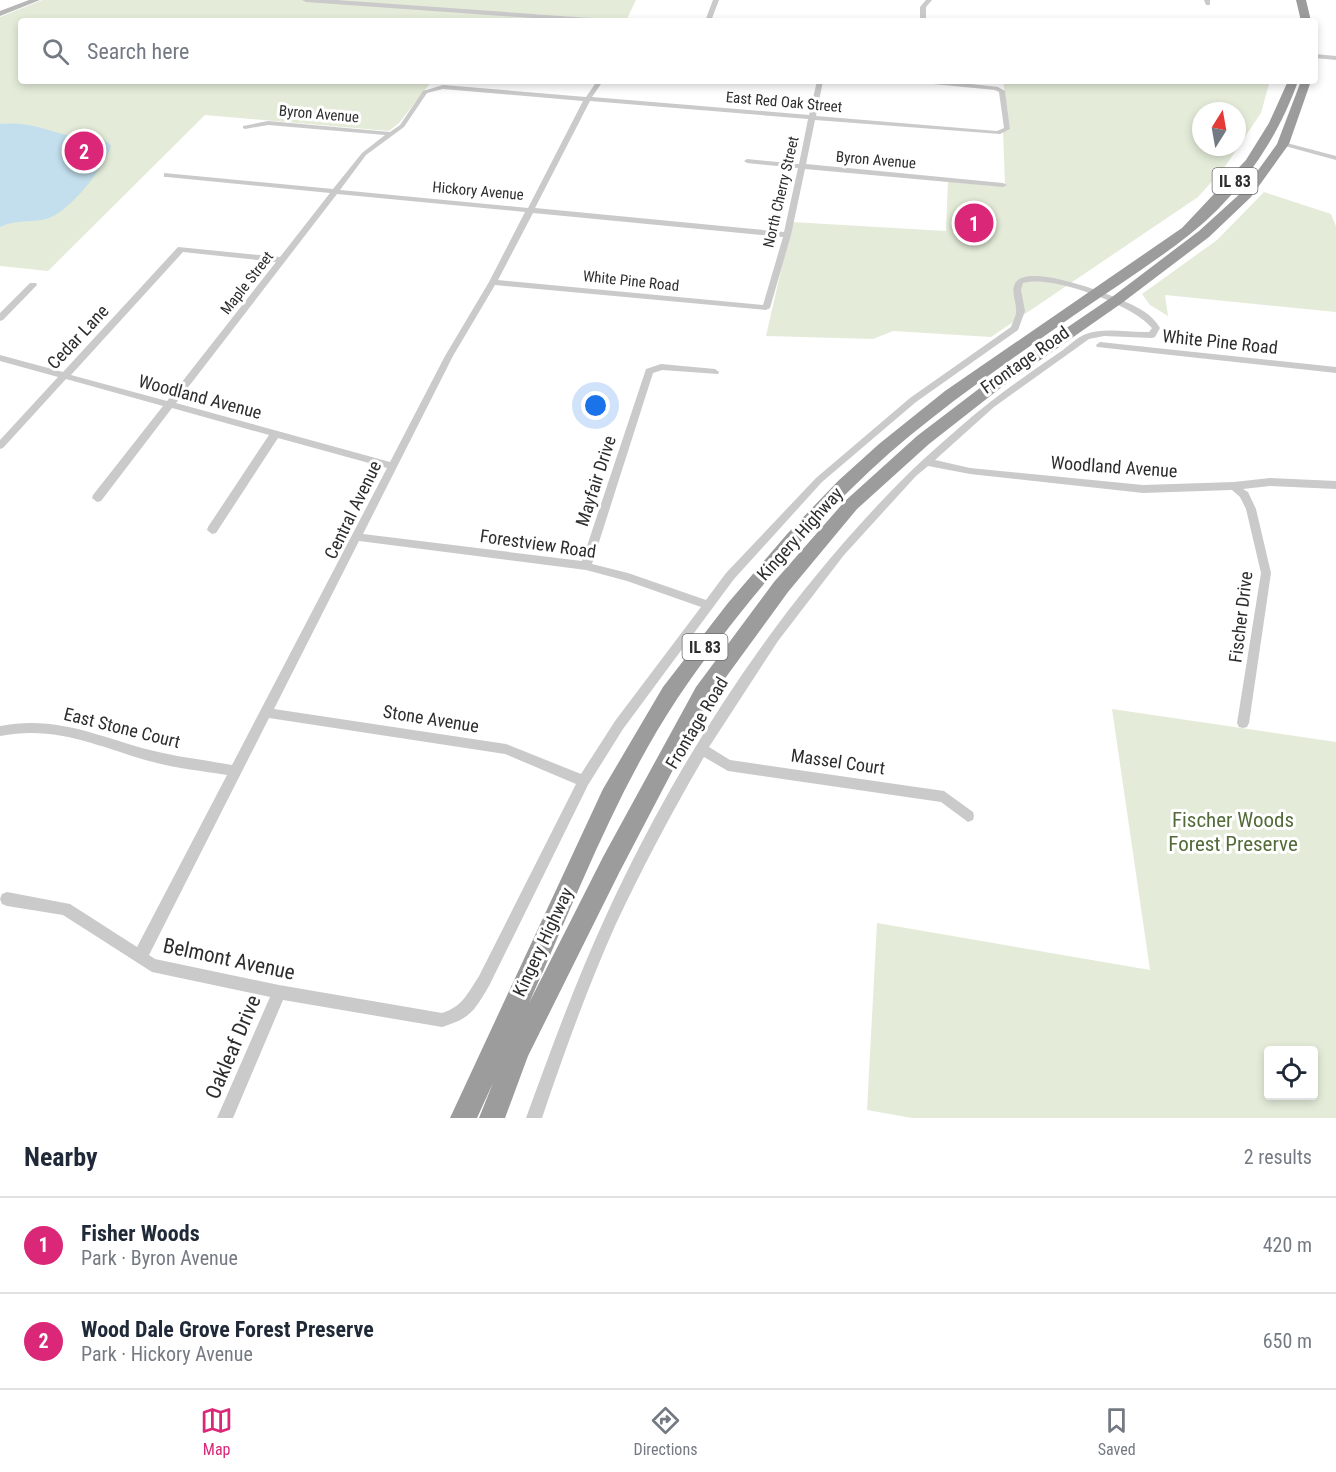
<!DOCTYPE html>
<meta charset="utf-8">
<style>
body{margin:0;font-family:"Roboto Condensed",sans-serif;background:#f2f2f3;color:#1f2937}
.controls{position:absolute;right:18px;bottom:18px;display:grid;overflow:hidden;border-radius:6px;box-shadow:0 3px 9px #0003}
.controls button{width:54px;height:54px;display:grid;place-items:center;padding:0;border:0;border-bottom:2px solid #e0e1e3;background:#fff;color:#1f2937;font:30px sans-serif}
.compass{position:absolute;left:1192px;top:102px;width:54px;height:54px;border-radius:50%;background:#fff;box-shadow:0 3px 9px #0003;rotate:11deg}
.you{position:absolute;left:596px;top:406px;width:21px;height:21px;margin:-15px;border:4px solid #fff;border-radius:50%;background:#1a73e8;box-shadow:0 0 0 9px #1a73e833}
.badge{display:grid;place-items:center;width:39px;height:39px;border-radius:50%;background:#db2777;color:#fff;font-size:20px;font-weight:700}
.pin{position:absolute;translate:-50% -50%;border:3px solid #fff;box-shadow:0 2px 6px #0006}
.list{margin:0;padding:0;list-style:none}
h2{display:flex;justify-content:space-between;align-items:center;height:78px;margin:0;padding:0 24px;font-size:26px}
h2 small{font-size:20px;font-weight:400;color:#747a83}
.list li{display:grid;grid-template-columns:39px 1fr auto;gap:18px;align-items:center;box-sizing:border-box;height:96px;padding:0 24px;border-top:2px solid #e0e1e3}
.list b{display:block;font-size:22px;white-space:nowrap}
.list p{margin:0;font-size:20px;white-space:nowrap;color:#747a83}
.list em{font-size:20px;font-style:normal;color:#747a83}
.icon{flex:none;width:33px;height:33px;fill:none;stroke:currentColor;stroke-width:2;stroke-linecap:round;stroke-linejoin:round}
.map{position:relative;flex:none;width:1336px;height:1118px;overflow:hidden}
.search{position:absolute;background:#fff;box-shadow:0 3px 9px #0003;left:18px;right:18px;top:18px;height:66px;display:flex;align-items:center;gap:15px;box-sizing:border-box;padding:0 21px;border-radius:6px;color:#747a83;font-size:22px}
.sheet{height:270px;background:#fff}
nav{display:flex;justify-content:space-around;align-items:center;box-sizing:border-box;height:84px;border-top:2px solid #e0e1e3;background:#fff;font-size:16px;color:#747a83}
nav a{display:grid;justify-items:center;gap:3px}
nav .on{color:#db2777}
.map>svg:first-child{display:block}
.green{fill:#e4ecd9;fill-rule:evenodd}
.water{fill:#c3dfed}
.lines{fill:none;stroke-linecap:round;stroke-linejoin:round}
.minor{fill:#cacaca;fill-rule:evenodd}
.tertiary{fill:#cacaca;fill-rule:evenodd}
.secondary{fill:#b7b7b7;fill-rule:evenodd}
.trunk{fill:#9c9c9c;fill-rule:evenodd}
.labels{text-anchor:middle;stroke-width:6;stroke-linejoin:round;paint-order:stroke}
.far-street-label{font-size:15px;fill:#2d2d2d;stroke:#fff}
.shield{fill:#fff;stroke:#6c6c6c;stroke-width:1.5}
.shield-label{font-size:16px;font-weight:bold;fill:#2d2d2d}
.street-label{font-size:18px;fill:#2d2d2d;stroke:#fff}
.near-park-label{font-size:21px;fill:#526b38;stroke:#fff}
.near-street-label{font-size:21px;fill:#2d2d2d;stroke:#fff}
</style>
<div class="map">
<svg width="1336" height="1118" viewBox="0 0 1336 1118">
<rect width="100%" height="100%" fill="#fff"/>
<path class="green" d="M42,0H636L626,21L532,14L527,21H21V81H432L399,123L389,131L205,115L48,271L0,266V17Z
M1003,81H1269V84L1261,113L1224,168L1198,197L991,337L893,331L873,339L766,336L792,222L946,231L948,181L1005,186L1003,132L1010,129ZM1201,111H1237V147H1201Z
M1264,192L1331,214L1336,226V312L1165,295L1168,316L1150,305L1142,294L1217,240Z
M1112,709L1336,742V1118H912L867,1110L877,923L1150,970ZM1268,1050H1314V1096H1268Z"/>
<path class="water" d="M0,124C29,121 44,130 71,136C84,138 102,133 111,146C104,168 69,213 46,219C30,223 16,219 0,227Z"/>
<g class="lines">
<path class="minor" d="M713,0H719L711,21H705Z
M926,0H932L926,7V21H920V7Z
M1204,0H1210V5H1206Z
M597,81H603L592,97L809,115L817,81H823L816,116L997,131L1004,128L999,92L995,90L923,83L920,81H943L998,87L1005,91L1010,129L1000,134L815,120L806,164L1003,183L1007,185L1003,187L805,169L791,235L770,308L766,310L495,285L453,356L363,534L582,561L646,369L661,364L715,369L719,372L718,374L662,370L653,373L592,564L628,573L706,600L726,573L816,478L910,398L1011,327C1013,321 1017,315 1016,309C1016,300 1010,290 1016,282C1031,262 1122,298 1140,309C1149,314 1155,320 1160,328L1155,337L1152,338L1104,336L1089,339L994,407L935,460L970,468L1143,485L1234,482L1270,478L1336,481V489L1270,486L1243,489L1248,492L1256,509L1271,573L1249,723L1247,727L1243,728L1239,727L1237,723L1261,573L1246,509L1240,497L1232,490L1143,493L970,474L928,466L916,476L844,555L778,641L709,747L730,760L944,791L973,812L974,816L973,820L968,822L941,802L728,771L704,757C672,812 642,868 615,926C587,989 564,1053 542,1118H526C551,1050 575,983 605,918C680,754 781,600 909,473C925,457 943,442 960,427C992,399 1025,376 1060,352C1069,346 1077,337 1086,334C1106,327 1129,333 1149,332L1152,328C1134,305 1051,274 1023,283L1021,290L1025,311L1018,330L916,402L822,482L734,579L623,729L588,785L489,986C474,1011 471,1018 442,1027L283,1000L233,1118H217L270,997L152,972L63,915L7,906L2,904L0,899L2,894L7,892L70,904L137,947L227,775C201,771 175,768 149,761C97,746 56,725 0,736V726C56,715 97,736 150,750C177,757 205,760 232,765L387,468L278,438L216,533L212,534L207,530L208,527L269,435L172,408L101,501L97,502L92,498L93,495L163,406L66,379L3,448L0,449V440L58,377L0,361V355L63,372L178,247L280,257L330,193L167,177H164V173L333,189L362,153L385,135L268,125L245,129L243,128V126L268,121L390,132L400,125L423,91L443,85L586,97ZM443,89L583,101L528,208L340,190L366,155L404,127L427,93ZM590,101L808,119L799,164L747,159L744,161L747,163L798,168L784,232L535,208ZM337,194L525,212L489,282L445,356L390,462L176,403ZM533,213L783,237L763,305L498,280ZM183,252L276,262L167,401L71,375ZM359,541L586,570L627,581L701,607L615,721L581,774L506,744L274,709ZM269,718L505,754L576,784L479,976C468,993 462,1007 442,1013L279,985L155,959L149,955Z
M1283,142L1336,156V160L1281,145L1280,144Z
M30,283H36L37,285L3,320L0,321V313Z
M1100,342L1336,367V373L1097,347L1096,345Z"/>
<path class="tertiary" d="M302,0H336L604,19L608,21H573L306,2Z
M1315,54L1336,56V60L1315,58Z"/>
<path class="secondary" d="M29,0H40L0,16V11Z"/>
<path class="trunk" d="M1296,0H1306L1311,21H1301Z
M1288,81H1298C1278,139 1238,197 1189,235C1152,264 1112,289 1073,316C996,370 917,423 850,490C790,549 724,629 677,699C615,793 575,901 529,1003L603,857L696,687L774,582L845,501L917,436L993,378L1112,297L1199,231L1243,191L1277,144L1301,81H1311L1289,144L1251,197L1209,237L1122,303L1003,386L929,444L857,509L788,592L710,699L619,873L528,1056L505,1118H479L493,1083L477,1118H450L603,789L663,687L728,603L788,533L838,481L879,444L945,391L1182,228L1246,160L1269,123Z"/>
</g>
<g class="labels">
<g class="far-street-label">
<text transform="translate(784 102) rotate(5)" y="5">East Red Oak Street</text>
<text transform="translate(319 114) rotate(5)" y="5">Byron Avenue</text>
<text transform="translate(876 160) rotate(5)" y="5">Byron Avenue</text>
<text transform="translate(478 191) rotate(5)" y="5">Hickory Avenue</text>
<text transform="translate(781 192) rotate(-77)" y="5">North Cherry Street</text>
<text transform="translate(631 281) rotate(6)" y="5">White Pine Road</text>
<text transform="translate(247 283) rotate(-52)" y="5">Maple Street</text>
</g>
<g class="shield">
<rect x="1212.5" y="168" width="45" height="26" rx="4.5"/>
<rect x="682.5" y="634" width="45" height="26" rx="4.5"/>
</g>
<g class="shield-label">
<text x="1235" y="187">IL 83</text>
<text x="705" y="653">IL 83</text>
</g>
<g class="street-label">
<text transform="translate(78 337) rotate(-47)" y="6">Cedar Lane</text>
<text transform="translate(1220 342) rotate(6)" y="6">White Pine Road</text>
<text transform="translate(1025 360) rotate(-35)" y="6">Frontage Road</text>
<text transform="translate(200 397) rotate(15)" y="6">Woodland Avenue</text>
<text transform="translate(1114 467) rotate(4)" y="6">Woodland Avenue</text>
<text transform="translate(596 481) rotate(-72)" y="6">Mayfair Drive</text>
<text transform="translate(353 510) rotate(-64)" y="6">Central Avenue</text>
<text transform="translate(800 534) rotate(-48)" y="6">Kingery Highway</text>
<text transform="translate(538 544) rotate(8)" y="6">Forestview Road</text>
<text transform="translate(1241 617) rotate(-83)" y="6">Fischer Drive</text>
<text transform="translate(431 719) rotate(9)" y="6">Stone Avenue</text>
<text transform="translate(697 723) rotate(-59)" y="6">Frontage Road</text>
<text transform="translate(122 728) rotate(14)" y="6">East Stone Court</text>
<text transform="translate(838 762) rotate(8)" y="6">Massel Court</text>
<text transform="translate(543 942) rotate(-65)" y="6">Kingery Highway</text>
</g>
<g class="near-park-label">
<text x="1233" y="827">Fischer Woods<tspan x="1233" dy="24">Forest Preserve</tspan></text>
</g>
<g class="near-street-label">
<text transform="translate(229 959) rotate(12)" y="7">Belmont Avenue</text>
<text transform="translate(233 1047) rotate(-67)" y="7">Oakleaf Drive</text>
</g>
</g>
</svg>
<div class="controls">
<button><svg class="icon" aria-label="locate" viewBox="0 0 24 24"><circle cx="12" cy="12" r="6"/><path d="M12 2v4M12 18v4M2 12h4M18 12h4"/></svg></button>
</div>
<svg class="compass" viewBox="-18 -18 36 36"><path d="M0-13l5 13h-10z" fill="#e53935"/><path d="M0 13l5-13h-10z" fill="#747a83"/></svg>
<div class="you"></div>
<div class="pin badge" style="left:974px;top:223px">1</div>
<div class="pin badge" style="left:84px;top:151px">2</div>
<div class="search"><svg class="icon" aria-label="search" viewBox="0 0 24 24"><circle cx="10" cy="10" r="6"/><path d="M15 15l6 6"/></svg>Search here</div>
</div>
<section class="sheet">
<h2>Nearby<small>2 results</small></h2>
<ul class="list">
<li><span class="badge">1</span><div><b>Fisher Woods</b><p>Park · Byron Avenue</p></div><em>420 m</em></li>
<li><span class="badge">2</span><div><b>Wood Dale Grove Forest Preserve</b><p>Park · Hickory Avenue</p></div><em>650 m</em></li>
</ul>
</section>
<nav>
<a class="on"><svg class="icon" aria-label="map" viewBox="0 0 24 24"><path d="M3 6l6-2 6 2 6-2v14l-6 2-6-2-6 2zM9 4v14M15 6v14"/></svg>Map</a>
<a><svg class="icon" aria-label="directions" viewBox="0 0 24 24"><path d="M12 3l9 9-9 9-9-9zM9 14v-3h6M13 9l2 2-2 2"/></svg>Directions</a>
<a><svg class="icon" aria-label="saved" viewBox="0 0 24 24"><path d="M7 4h10v16l-5-4-5 4z"/></svg>Saved</a>
</nav>
